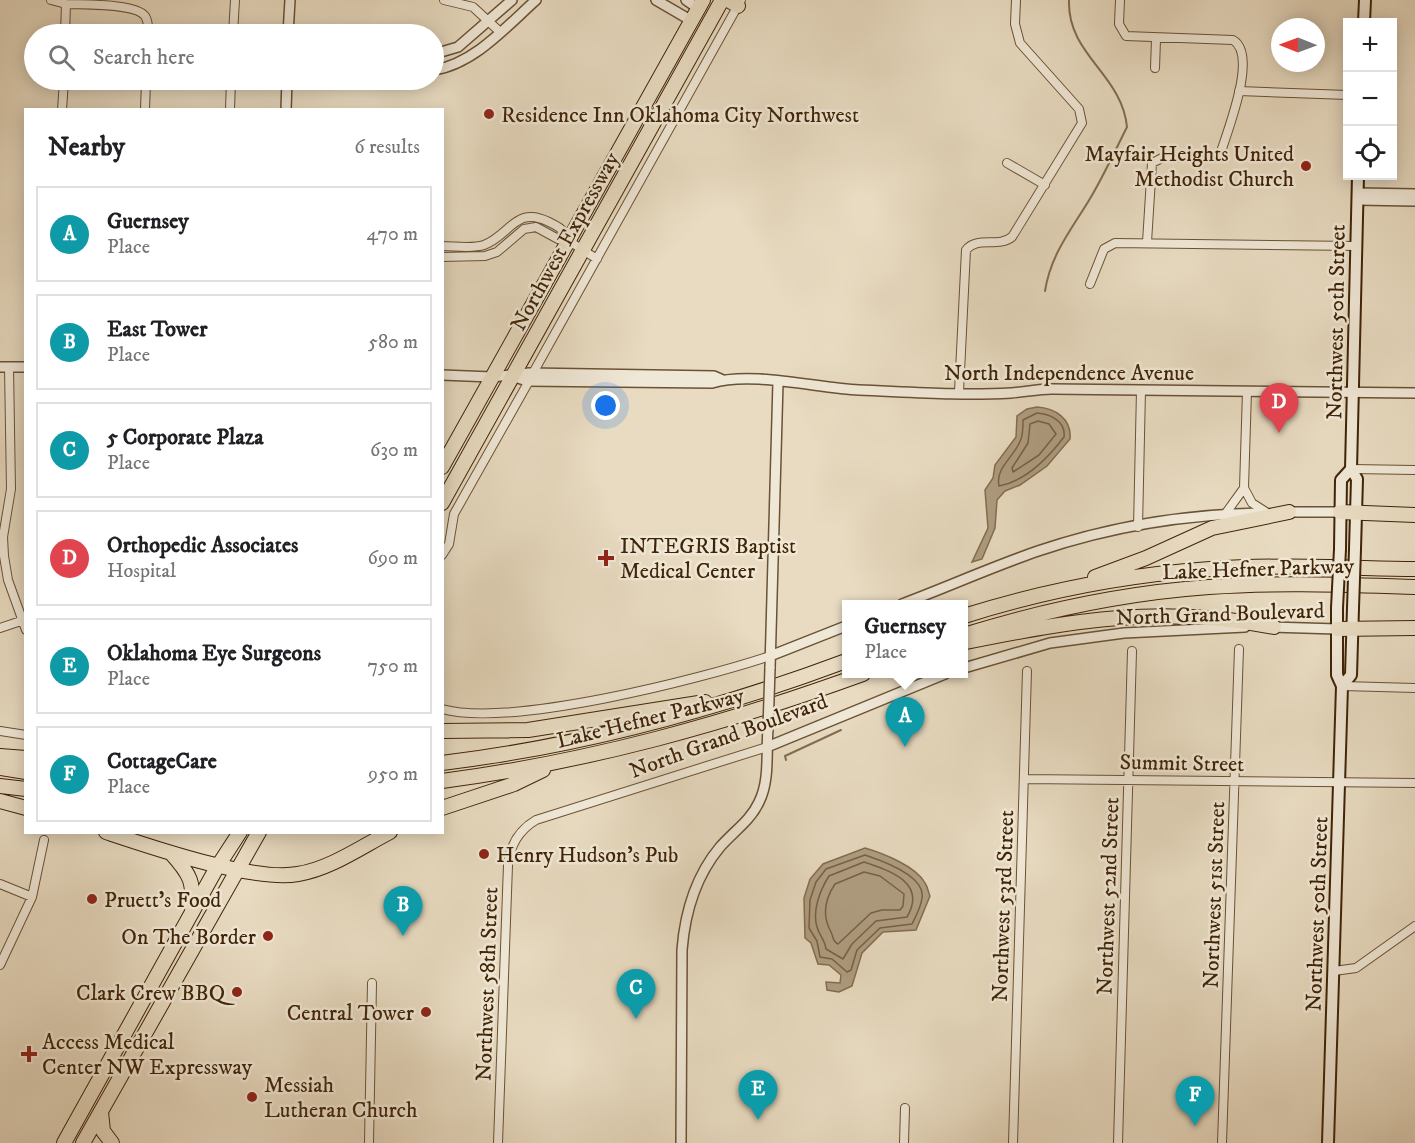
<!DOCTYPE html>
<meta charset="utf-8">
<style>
body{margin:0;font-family:"IM FELL DW Pica",serif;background:#f2f2f2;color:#202124}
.controls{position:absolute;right:18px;top:18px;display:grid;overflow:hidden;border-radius:0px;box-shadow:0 3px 15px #0003}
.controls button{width:54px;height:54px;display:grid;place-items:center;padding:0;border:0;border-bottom:2px solid #e0e0e0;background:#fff;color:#202124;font:30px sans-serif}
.compass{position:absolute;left:1271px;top:18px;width:54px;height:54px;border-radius:50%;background:#fff;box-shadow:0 3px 15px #0003;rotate:271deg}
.you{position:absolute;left:606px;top:406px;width:21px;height:21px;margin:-15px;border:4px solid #fff;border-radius:50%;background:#1a73e8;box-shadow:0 0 0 9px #1a73e833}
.badge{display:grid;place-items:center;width:39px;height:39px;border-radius:50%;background:#8f2418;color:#fff;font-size:20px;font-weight:700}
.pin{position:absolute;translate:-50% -50px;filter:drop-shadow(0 2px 3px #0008)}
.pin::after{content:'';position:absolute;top:32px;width:21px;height:18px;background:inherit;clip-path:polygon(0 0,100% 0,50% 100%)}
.popup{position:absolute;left:842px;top:600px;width:126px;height:78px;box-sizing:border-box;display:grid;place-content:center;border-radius:0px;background:#fff;filter:drop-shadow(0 2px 4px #0005);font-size:20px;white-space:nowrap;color:#757577}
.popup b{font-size:22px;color:#202124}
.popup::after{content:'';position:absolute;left:50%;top:100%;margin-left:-12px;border:12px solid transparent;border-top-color:#fff}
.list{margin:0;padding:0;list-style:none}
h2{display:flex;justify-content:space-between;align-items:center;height:78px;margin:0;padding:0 24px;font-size:26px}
h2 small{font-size:20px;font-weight:400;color:#757577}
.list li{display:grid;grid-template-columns:39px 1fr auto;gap:18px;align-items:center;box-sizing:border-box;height:96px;margin:0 12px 12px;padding:0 12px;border:2px solid #e0e0e0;border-radius:0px}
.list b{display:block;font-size:22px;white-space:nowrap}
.list p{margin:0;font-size:20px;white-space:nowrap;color:#757577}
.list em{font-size:20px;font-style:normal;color:#757577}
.icon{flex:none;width:33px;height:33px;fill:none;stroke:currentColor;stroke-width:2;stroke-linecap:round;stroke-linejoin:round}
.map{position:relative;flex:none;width:1415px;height:1143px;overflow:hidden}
.search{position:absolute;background:#fff;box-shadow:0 3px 15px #0003;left:24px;top:24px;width:420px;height:66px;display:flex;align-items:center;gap:15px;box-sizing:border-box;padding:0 21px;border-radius:33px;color:#757577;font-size:22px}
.panel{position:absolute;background:#fff;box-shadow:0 3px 15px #0003;left:24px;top:108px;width:420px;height:726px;border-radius:0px}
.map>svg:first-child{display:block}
.water{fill:#af9d81;stroke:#836d50;stroke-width:1.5}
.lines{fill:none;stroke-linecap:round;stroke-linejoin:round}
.shore{stroke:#786044;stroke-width:1.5}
.stream{stroke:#836d50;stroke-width:2}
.minor-casing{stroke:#6a5235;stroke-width:10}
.tertiary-casing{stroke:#6a5235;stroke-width:12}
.secondary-casing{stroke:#402406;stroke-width:14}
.trunk-casing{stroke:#402406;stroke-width:16}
.motorway-casing{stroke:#402406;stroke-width:16}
.minor{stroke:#f0e8d7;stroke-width:8}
.tertiary{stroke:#f0e8d7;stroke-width:9}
.secondary{stroke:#f0e8d7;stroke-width:10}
.trunk{stroke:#e8dbc1;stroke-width:14}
.motorway{stroke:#e8dbc1;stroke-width:14}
.tertiary-bridge-casing{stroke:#6a5235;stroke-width:12;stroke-linecap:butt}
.secondary-bridge-casing{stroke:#402406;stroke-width:14;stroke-linecap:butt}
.tertiary-bridge{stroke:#f0e8d7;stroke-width:9}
.secondary-bridge{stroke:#f0e8d7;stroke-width:10}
.poi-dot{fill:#8f2418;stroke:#f0e8d7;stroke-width:2}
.labels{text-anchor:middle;stroke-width:5;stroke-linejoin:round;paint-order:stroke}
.poi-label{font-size:22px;fill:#402406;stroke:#f0e8d7;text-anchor:start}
.street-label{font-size:22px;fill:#402406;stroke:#f0e8d7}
</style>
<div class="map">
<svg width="1415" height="1143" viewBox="0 0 1415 1143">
<rect width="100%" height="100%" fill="#e8dbc1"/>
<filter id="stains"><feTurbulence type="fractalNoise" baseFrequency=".00333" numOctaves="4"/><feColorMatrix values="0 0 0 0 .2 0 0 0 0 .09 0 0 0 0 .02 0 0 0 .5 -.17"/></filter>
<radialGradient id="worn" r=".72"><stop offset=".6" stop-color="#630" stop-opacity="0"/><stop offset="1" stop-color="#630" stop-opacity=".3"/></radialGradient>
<path class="water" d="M1037,407C1055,408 1072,419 1070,439L1047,466L1020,485L1005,491L997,500L995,528L982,559L972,562L988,528L985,490L993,478L995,465L1016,437L1017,416L1027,409Z
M865,848C882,853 916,866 925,883C928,887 928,892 930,896L916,930L883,932L862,953L852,986L839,992L827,990L826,982L840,983L841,975L829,965L818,964L811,943L805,938L804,898L810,879L823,864Z"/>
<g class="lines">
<path class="shore" d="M1037,413C1050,414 1066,421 1064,437C1048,458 1026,481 999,486C995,467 1015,457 1021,439C1023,434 1023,426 1023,420Z
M1038,421L1049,424L1056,434L1039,455L1013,472L1012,468L1028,443L1030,424Z
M865,855C880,860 926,876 922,898C921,907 916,916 912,924L880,928L857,950L851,970L847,972L832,959L820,957L817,941L809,928L810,900L816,882L826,869Z
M864,862C891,871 927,883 907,917L876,921L852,944L843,959L826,949C825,940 819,935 817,927C812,911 820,890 829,876Z
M864,872L880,876L904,894L903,906L900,910H882L871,913L838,944C832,941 834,938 831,932C822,916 825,899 835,884Z"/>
<path class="stream" d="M1045,291C1051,253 1072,229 1091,197C1104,175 1115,151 1127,127C1122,74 1067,55 1069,0
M786,760L785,756L841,730"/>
<defs>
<path id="minor" d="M51,0L66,4L65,34
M444,0L473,7L499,31
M1120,0L1119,24L1126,36L1233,40C1259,55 1226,134 1219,158L1164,157L1152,163L1147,242
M66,4C83,5 135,3 145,16C149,22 148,28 148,34
M233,34L235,0
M1155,68L1156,39
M1239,91L1348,95
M62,110L64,80
M145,110L146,80
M230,110L231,80
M1007,163L1045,185
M442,246C455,246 472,249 484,245C510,235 516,205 549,222C559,227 564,229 568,240
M442,257L485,256L497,252L524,229L536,227L558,239L569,241L597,259
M1090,284L1104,249L1115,243L1356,246
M9,367L11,489L3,537L4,556L8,580L26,630
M533,373L741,0
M1247,391L1244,488L1252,503L1266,512
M959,392L966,250C977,236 998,248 1012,237L1082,123L1079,109L1020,43L1015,24L1016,0
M1351,469L1415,470
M1226,513L1244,488
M1138,527L1141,390
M442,555L449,544L454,514L529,381
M0,628L24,620
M1342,686L1415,688
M442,709C510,728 701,679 770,656
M0,731L26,735
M1024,779L1415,783
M0,884L32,897
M0,965L32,897L44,840
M1334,971L1356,968L1415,926
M369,1143L372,983
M498,1143L508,865C510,845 519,830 536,820L767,747
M904,1143L905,1108
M1013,1143L1027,671
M1118,1143L1132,651
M1222,1143L1239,649"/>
<path id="tertiary" d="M656,0L692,21
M686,0L699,9
M288,34L290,0
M434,54L458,47L512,0
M434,70C474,64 507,26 536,0
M286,110L287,80
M1358,193L1415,194
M1358,200L1415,201
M0,367H26
M442,375L492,377L529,373L714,376L723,380
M512,376L527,381L712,383C751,371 817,388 859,390C909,392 961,396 1011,393C1025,392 1038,389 1052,389L1415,393
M1286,512H1340
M902,604C947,587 992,567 1038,551C1109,527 1188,514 1263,513
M1271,627L1337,629
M770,656L846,626
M770,668L778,382
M964,668L1050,643L1124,633L1245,627
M767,747L945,674
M681,1143L682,950C685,912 695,877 720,847C733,832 751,820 759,802C770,780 766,752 768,729"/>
<path id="secondary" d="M1364,22L1365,0
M1340,549L1341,480L1351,469
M1355,549L1357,479L1351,469L1358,176
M1342,686L1351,675L1353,608
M1328,1143L1342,686L1337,675V608"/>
<path id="trunk" d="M728,0L738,6
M442,467L703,0
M442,503L722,0
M101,1112L103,1131L112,1143
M64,1143L216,869L240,832
M83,1143L259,832"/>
<path id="motorway" d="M1340,512L1415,515
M1095,577L1146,558L1212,528L1289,512
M964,616C1043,591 1126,575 1210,569C1278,564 1347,568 1415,569
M1337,629L1415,628
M964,635C1044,610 1125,593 1209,587C1278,582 1347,585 1415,587
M966,642C1075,620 1162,605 1274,627
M442,731L528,730L705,702
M0,756L26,758
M442,763C582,746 715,710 846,661
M0,768L26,772
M442,781C588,762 725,724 863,674
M0,786L26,789
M0,801L26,808
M442,808L514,784L543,770
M106,832C151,847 253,882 298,874C330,869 361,847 390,832
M171,853C191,875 194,882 192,912"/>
</defs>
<use href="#minor" class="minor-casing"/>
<use href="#tertiary" class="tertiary-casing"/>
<use href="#secondary" class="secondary-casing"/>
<use href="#trunk" class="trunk-casing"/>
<use href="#motorway" class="motorway-casing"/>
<use href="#minor" class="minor"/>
<use href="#tertiary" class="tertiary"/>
<use href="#secondary" class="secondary"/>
<use href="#trunk" class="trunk"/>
<use href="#motorway" class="motorway"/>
<defs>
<path id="tertiary-bridge" d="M768,729L770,668"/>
<path id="secondary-bridge" d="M1337,608L1340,549
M1353,608L1355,549"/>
</defs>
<use href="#tertiary-bridge" class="tertiary-bridge-casing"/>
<use href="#secondary-bridge" class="secondary-bridge-casing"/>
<use href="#tertiary-bridge" class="tertiary-bridge"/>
<use href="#secondary-bridge" class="secondary-bridge"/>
</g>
<g class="poi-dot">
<circle cx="489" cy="114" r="6"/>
<circle cx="1306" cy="166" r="6"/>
<path d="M603 549h6v6h6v6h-6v6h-6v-6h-6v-6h6z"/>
<circle cx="484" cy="854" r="6"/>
<circle cx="92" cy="899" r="6"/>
<circle cx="268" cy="936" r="6"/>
<circle cx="237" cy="992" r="6"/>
<circle cx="426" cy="1012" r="6"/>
<path d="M26 1045h6v6h6v6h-6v6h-6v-6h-6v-6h6z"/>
<circle cx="252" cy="1097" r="6"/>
</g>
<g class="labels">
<g class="poi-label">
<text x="501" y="122">Residence Inn Oklahoma City Northwest</text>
<text x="1294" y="161" text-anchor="end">Mayfair Heights United<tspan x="1294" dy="25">Methodist Church</tspan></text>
<text x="620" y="553">INTEGRIS Baptist<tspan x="620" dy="25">Medical Center</tspan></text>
<text x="496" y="862">Henry Hudson's Pub</text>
<text x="104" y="907">Pruett's Food</text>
<text x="256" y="944" text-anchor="end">On The Border</text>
<text x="225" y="1000" text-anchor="end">Clark Crew BBQ</text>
<text x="414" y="1020" text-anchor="end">Central Tower</text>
<text x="42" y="1049">Access Medical<tspan x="42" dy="25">Center NW Expressway</tspan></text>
<text x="264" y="1092">Messiah<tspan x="264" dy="25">Lutheran Church</tspan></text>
</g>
<g class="street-label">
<text transform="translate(564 241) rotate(-61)" y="8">Northwest Expressway</text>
<text transform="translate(1335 322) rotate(-89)" y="8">Northwest 50th Street</text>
<text x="1069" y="380">North Independence Avenue</text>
<text transform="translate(1258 568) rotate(-2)" y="8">Lake Hefner Parkway</text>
<text transform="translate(1220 613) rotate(-2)" y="8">North Grand Boulevard</text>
<text transform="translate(650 717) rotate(-14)" y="8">Lake Hefner Parkway</text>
<text transform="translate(728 735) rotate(-20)" y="8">North Grand Boulevard</text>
<text transform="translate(1182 762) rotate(1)" y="8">Summit Street</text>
<text transform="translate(1213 895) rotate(-88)" y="8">Northwest 51st Street</text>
<text transform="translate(1107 896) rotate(-88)" y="8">Northwest 52nd Street</text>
<text transform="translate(1002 906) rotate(-88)" y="8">Northwest 53rd Street</text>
<text transform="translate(1316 914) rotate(-88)" y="8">Northwest 50th Street</text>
<text transform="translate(486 984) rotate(-88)" y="8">Northwest 58th Street</text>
</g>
</g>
<rect width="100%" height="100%" filter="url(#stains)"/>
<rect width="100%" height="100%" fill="url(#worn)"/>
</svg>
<div class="controls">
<button>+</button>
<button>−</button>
<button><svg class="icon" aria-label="locate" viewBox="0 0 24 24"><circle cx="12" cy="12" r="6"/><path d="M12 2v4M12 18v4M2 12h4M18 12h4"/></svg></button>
</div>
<svg class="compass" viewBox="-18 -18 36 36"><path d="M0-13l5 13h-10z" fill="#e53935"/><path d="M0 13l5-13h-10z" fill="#757577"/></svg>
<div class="you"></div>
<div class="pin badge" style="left:905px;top:747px;background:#0f9aa8">A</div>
<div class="popup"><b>Guernsey</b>Place</div>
<div class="pin badge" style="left:403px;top:936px;background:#0f9aa8">B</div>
<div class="pin badge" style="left:636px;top:1019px;background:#0f9aa8">C</div>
<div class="pin badge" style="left:1279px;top:433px;background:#e0444e">D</div>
<div class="pin badge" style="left:758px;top:1120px;background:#0f9aa8">E</div>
<div class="pin badge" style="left:1195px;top:1126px;background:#0f9aa8">F</div>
<div class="search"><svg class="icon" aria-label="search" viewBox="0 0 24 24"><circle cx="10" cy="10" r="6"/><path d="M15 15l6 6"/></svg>Search here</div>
<section class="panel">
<h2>Nearby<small>6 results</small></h2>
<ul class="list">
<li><span class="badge" style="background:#0f9aa8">A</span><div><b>Guernsey</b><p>Place</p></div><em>470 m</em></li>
<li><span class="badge" style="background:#0f9aa8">B</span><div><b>East Tower</b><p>Place</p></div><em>580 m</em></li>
<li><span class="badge" style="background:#0f9aa8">C</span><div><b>5 Corporate Plaza</b><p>Place</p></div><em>630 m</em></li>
<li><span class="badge" style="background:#e0444e">D</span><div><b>Orthopedic Associates</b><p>Hospital</p></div><em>690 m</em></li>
<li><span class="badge" style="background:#0f9aa8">E</span><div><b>Oklahoma Eye Surgeons</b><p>Place</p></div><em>750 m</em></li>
<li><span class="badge" style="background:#0f9aa8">F</span><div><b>CottageCare</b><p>Place</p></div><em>950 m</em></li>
</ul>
</section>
</div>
